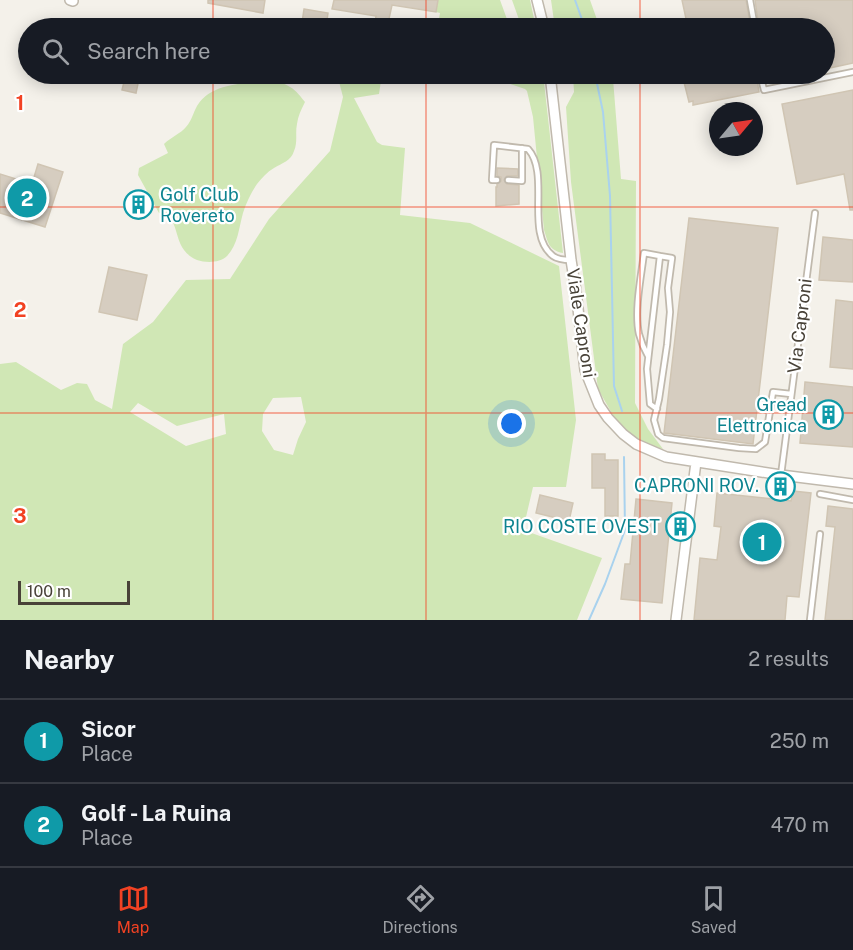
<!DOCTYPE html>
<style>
body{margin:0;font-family:"Public Sans",sans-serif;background:#20242c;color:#f1f3f6}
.compass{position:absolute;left:709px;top:102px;width:54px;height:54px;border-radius:50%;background:#171b24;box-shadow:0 3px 15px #0003;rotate:61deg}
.scale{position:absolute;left:18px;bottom:15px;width:112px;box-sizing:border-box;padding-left:6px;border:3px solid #484238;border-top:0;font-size:16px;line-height:21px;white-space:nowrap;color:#484238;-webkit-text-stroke:4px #fff;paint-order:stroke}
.you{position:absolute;left:512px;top:424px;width:21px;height:21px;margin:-15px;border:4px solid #fff;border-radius:50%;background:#1a73e8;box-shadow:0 0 0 9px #1a73e833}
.badge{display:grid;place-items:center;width:39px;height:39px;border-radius:50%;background:#f24223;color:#fff;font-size:20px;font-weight:700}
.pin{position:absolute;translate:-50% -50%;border:3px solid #fff;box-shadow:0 2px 6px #0006}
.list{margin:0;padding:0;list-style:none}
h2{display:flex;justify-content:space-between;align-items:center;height:78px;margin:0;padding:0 24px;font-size:26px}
h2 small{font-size:20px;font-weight:400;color:#9ea1a6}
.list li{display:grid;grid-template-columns:39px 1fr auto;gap:18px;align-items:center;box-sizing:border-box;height:84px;padding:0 24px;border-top:2px solid #363941}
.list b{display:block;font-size:22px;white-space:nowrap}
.list p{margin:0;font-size:20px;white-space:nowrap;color:#9ea1a6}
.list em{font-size:20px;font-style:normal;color:#9ea1a6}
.icon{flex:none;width:33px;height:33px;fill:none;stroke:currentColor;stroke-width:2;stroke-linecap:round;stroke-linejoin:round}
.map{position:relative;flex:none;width:853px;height:620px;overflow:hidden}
.search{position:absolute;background:#171b24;box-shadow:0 3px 15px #0003;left:18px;right:18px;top:18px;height:66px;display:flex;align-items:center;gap:15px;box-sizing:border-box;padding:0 21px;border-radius:33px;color:#9ea1a6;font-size:22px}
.sheet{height:246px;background:#171b24}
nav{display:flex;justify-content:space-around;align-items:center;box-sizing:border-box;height:84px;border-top:2px solid #363941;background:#171b24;font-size:16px;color:#9ea1a6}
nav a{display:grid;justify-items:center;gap:3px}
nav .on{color:#f24223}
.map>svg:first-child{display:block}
.green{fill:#d0e7b5;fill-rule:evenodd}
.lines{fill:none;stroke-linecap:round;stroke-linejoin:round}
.stream{stroke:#a9d2ee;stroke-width:2}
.building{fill:#d6cdc0;stroke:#d0c5b3;stroke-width:1.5}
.lane-casing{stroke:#c0b9ad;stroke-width:8}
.street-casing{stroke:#c0b9ad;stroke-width:12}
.lane{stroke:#fff;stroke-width:4.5}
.street{stroke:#fff;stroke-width:9}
.grid{fill:none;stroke:#f24223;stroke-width:1.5;stroke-opacity:0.55}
.labels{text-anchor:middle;stroke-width:4.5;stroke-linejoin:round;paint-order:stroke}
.culture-label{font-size:18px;fill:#0d838f;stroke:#fff;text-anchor:end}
.street-label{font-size:18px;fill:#484238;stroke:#fff}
.grid-label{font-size:20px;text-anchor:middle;font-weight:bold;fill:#f24223;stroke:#fff;stroke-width:4.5;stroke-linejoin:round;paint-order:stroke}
</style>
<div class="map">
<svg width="853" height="620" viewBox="0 0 853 620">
<rect width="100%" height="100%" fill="#f4f1ea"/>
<path class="green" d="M438,0H500L508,22L507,28H465L438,24L440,13L436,12Z
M512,0H530L536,28H522Z
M551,0H590L600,28H555Z
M337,74H382L379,94L354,98L377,142L382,145L405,148L400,215L470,223L559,266L576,420L566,487H533L523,530L602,558L577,620H0V364L16,362L61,390L77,383L87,384L95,400L112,409L123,344L153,322L186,280L230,279L269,219L330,151L343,97ZM301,397L306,422L298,439L293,455L274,450L262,431L263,414L273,398ZM138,403L177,426L224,414L226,434L186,446L130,412Z
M481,74H535L544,82L563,253C548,250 548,242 544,230L533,117L527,91L525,89Z
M573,74H611L613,79L621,179L636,181L635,403L648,429L663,449L641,443L618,424L598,389L571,182L566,107L574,92Z
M265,81C286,82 293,86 305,102C301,110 298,116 297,124C295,133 298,142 294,151C291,161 282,163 274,168C267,172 262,178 257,184C251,193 246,203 243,213C239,227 238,245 227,256C220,263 206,263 197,260C169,248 184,217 159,213L138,175L139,168L168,153L164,144C171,137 180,134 186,127C192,120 193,113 197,106C211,83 242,84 265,81Z"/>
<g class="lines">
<path class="stream" d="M575,0L585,28
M595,74L603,112L610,196L614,386L622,411
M589,620L605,584L625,530L624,457"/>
</g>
<path class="building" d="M208,0H265L263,13L208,3Z
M334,0H438L436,12L392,5L387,28H374L376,16L332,9Z
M682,0H746L751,28H688Z
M755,0H853V63L825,69V28H759Z
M304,9L328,13L326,27L302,23Z
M126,74H140L136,93L122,90Z
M687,74H756L759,92L693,105V101L689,102L684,82Z
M853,90V210H850L844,174L797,184L782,104Z
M38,164L63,172L45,227L0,213V174L32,184Z
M497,168L518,169V176H507L504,180L507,184L519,185V204L496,206V187H497V184L501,181V177L497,176Z
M689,218L778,228L753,444L664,433Z
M823,237L853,240V282L819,280Z
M109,267L147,275L137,320L99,312Z
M836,300L853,302V369L830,367Z
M805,382L853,387V447L800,443Z
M592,454H605V460H618V516H605V488H592Z
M793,491L811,493L799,597L787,596L785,620H694L700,558L717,560L721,527L714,526L717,493L791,501Z
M540,495L573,503L569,521L536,513Z
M636,499L672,503L662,603L621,599L625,564H630Z
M828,506L853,509V620H825L835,527L826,526Z"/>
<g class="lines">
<defs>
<path id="lane" d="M750,0L755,28
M760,74L764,90L853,72
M497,180H492L494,145L528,149C551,174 524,234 553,256C557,259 565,260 571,260
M508,180L522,181V148
M648,356C644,349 641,342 639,334C634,311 641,277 644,253L660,256
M657,409L650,404L647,369L660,256L672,258L668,288L670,312L667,345L659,399L654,420L658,434L663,438L739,448L756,449L765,442L773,392L791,394
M781,475L815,213
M820,494L853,500
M810,620L820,534"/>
<path id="street" d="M70,0L73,1
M537,0L544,28
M550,74L571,260L576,291L585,370L599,405L608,418L623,434L636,444L666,457L781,475L853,484
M676,620L696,462"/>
</defs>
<use href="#lane" class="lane-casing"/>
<use href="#street" class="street-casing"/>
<use href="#lane" class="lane"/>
<use href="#street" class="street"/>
</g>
<path class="grid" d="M213,0V28M426,0V28M640,0V28M213,74V620M426,74V620M640,74V620M0,207H853M0,413H853"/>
<defs>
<symbol id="building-ring" viewBox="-11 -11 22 22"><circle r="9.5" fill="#fff" stroke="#0f9aa8" stroke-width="1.5"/><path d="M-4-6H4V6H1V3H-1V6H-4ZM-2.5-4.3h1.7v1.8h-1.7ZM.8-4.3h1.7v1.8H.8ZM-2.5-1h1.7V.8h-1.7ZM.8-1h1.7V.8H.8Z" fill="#0f9aa8"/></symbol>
</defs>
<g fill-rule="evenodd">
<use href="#building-ring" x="122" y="188" width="33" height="33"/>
<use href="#building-ring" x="812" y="398" width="33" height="33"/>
<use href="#building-ring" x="764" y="470" width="33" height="33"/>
<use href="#building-ring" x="664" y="510" width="33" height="33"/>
</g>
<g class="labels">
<g class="culture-label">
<text x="160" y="201" text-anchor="start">Golf Club<tspan x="160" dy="21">Rovereto</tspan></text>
<text x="807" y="411">Gread<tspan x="807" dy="21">Elettronica</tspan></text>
<text x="759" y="492">CAPRONI ROV.</text>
<text x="660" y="533">RIO COSTE OVEST</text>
</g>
<g class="street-label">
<text transform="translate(581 323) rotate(81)" y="6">Viale Caproni</text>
<text transform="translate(800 326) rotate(-83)" y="6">Via Caproni</text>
</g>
</g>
<g class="grid-label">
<text x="20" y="110">1</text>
<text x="20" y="317">2</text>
<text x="20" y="523">3</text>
</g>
</svg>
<svg class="compass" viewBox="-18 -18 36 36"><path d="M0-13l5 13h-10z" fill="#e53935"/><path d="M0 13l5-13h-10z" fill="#9ea1a6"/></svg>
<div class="scale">100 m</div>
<div class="you"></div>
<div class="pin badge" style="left:762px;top:542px;background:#0f9aa8">1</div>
<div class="pin badge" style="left:27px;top:198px;background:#0f9aa8">2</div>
<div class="search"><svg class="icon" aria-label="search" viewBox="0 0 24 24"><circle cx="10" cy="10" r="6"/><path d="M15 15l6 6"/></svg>Search here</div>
</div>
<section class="sheet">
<h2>Nearby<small>2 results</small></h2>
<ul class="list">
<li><span class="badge" style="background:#0f9aa8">1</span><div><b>Sicor</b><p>Place</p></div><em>250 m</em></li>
<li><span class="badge" style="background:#0f9aa8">2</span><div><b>Golf - La Ruina</b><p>Place</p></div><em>470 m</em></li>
</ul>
</section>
<nav>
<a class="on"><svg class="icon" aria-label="map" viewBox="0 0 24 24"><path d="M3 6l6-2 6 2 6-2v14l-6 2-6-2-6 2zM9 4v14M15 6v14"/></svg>Map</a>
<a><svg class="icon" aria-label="directions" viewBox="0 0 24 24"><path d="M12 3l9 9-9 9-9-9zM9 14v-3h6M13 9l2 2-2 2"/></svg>Directions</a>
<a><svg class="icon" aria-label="saved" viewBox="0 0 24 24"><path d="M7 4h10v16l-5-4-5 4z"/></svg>Saved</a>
</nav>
